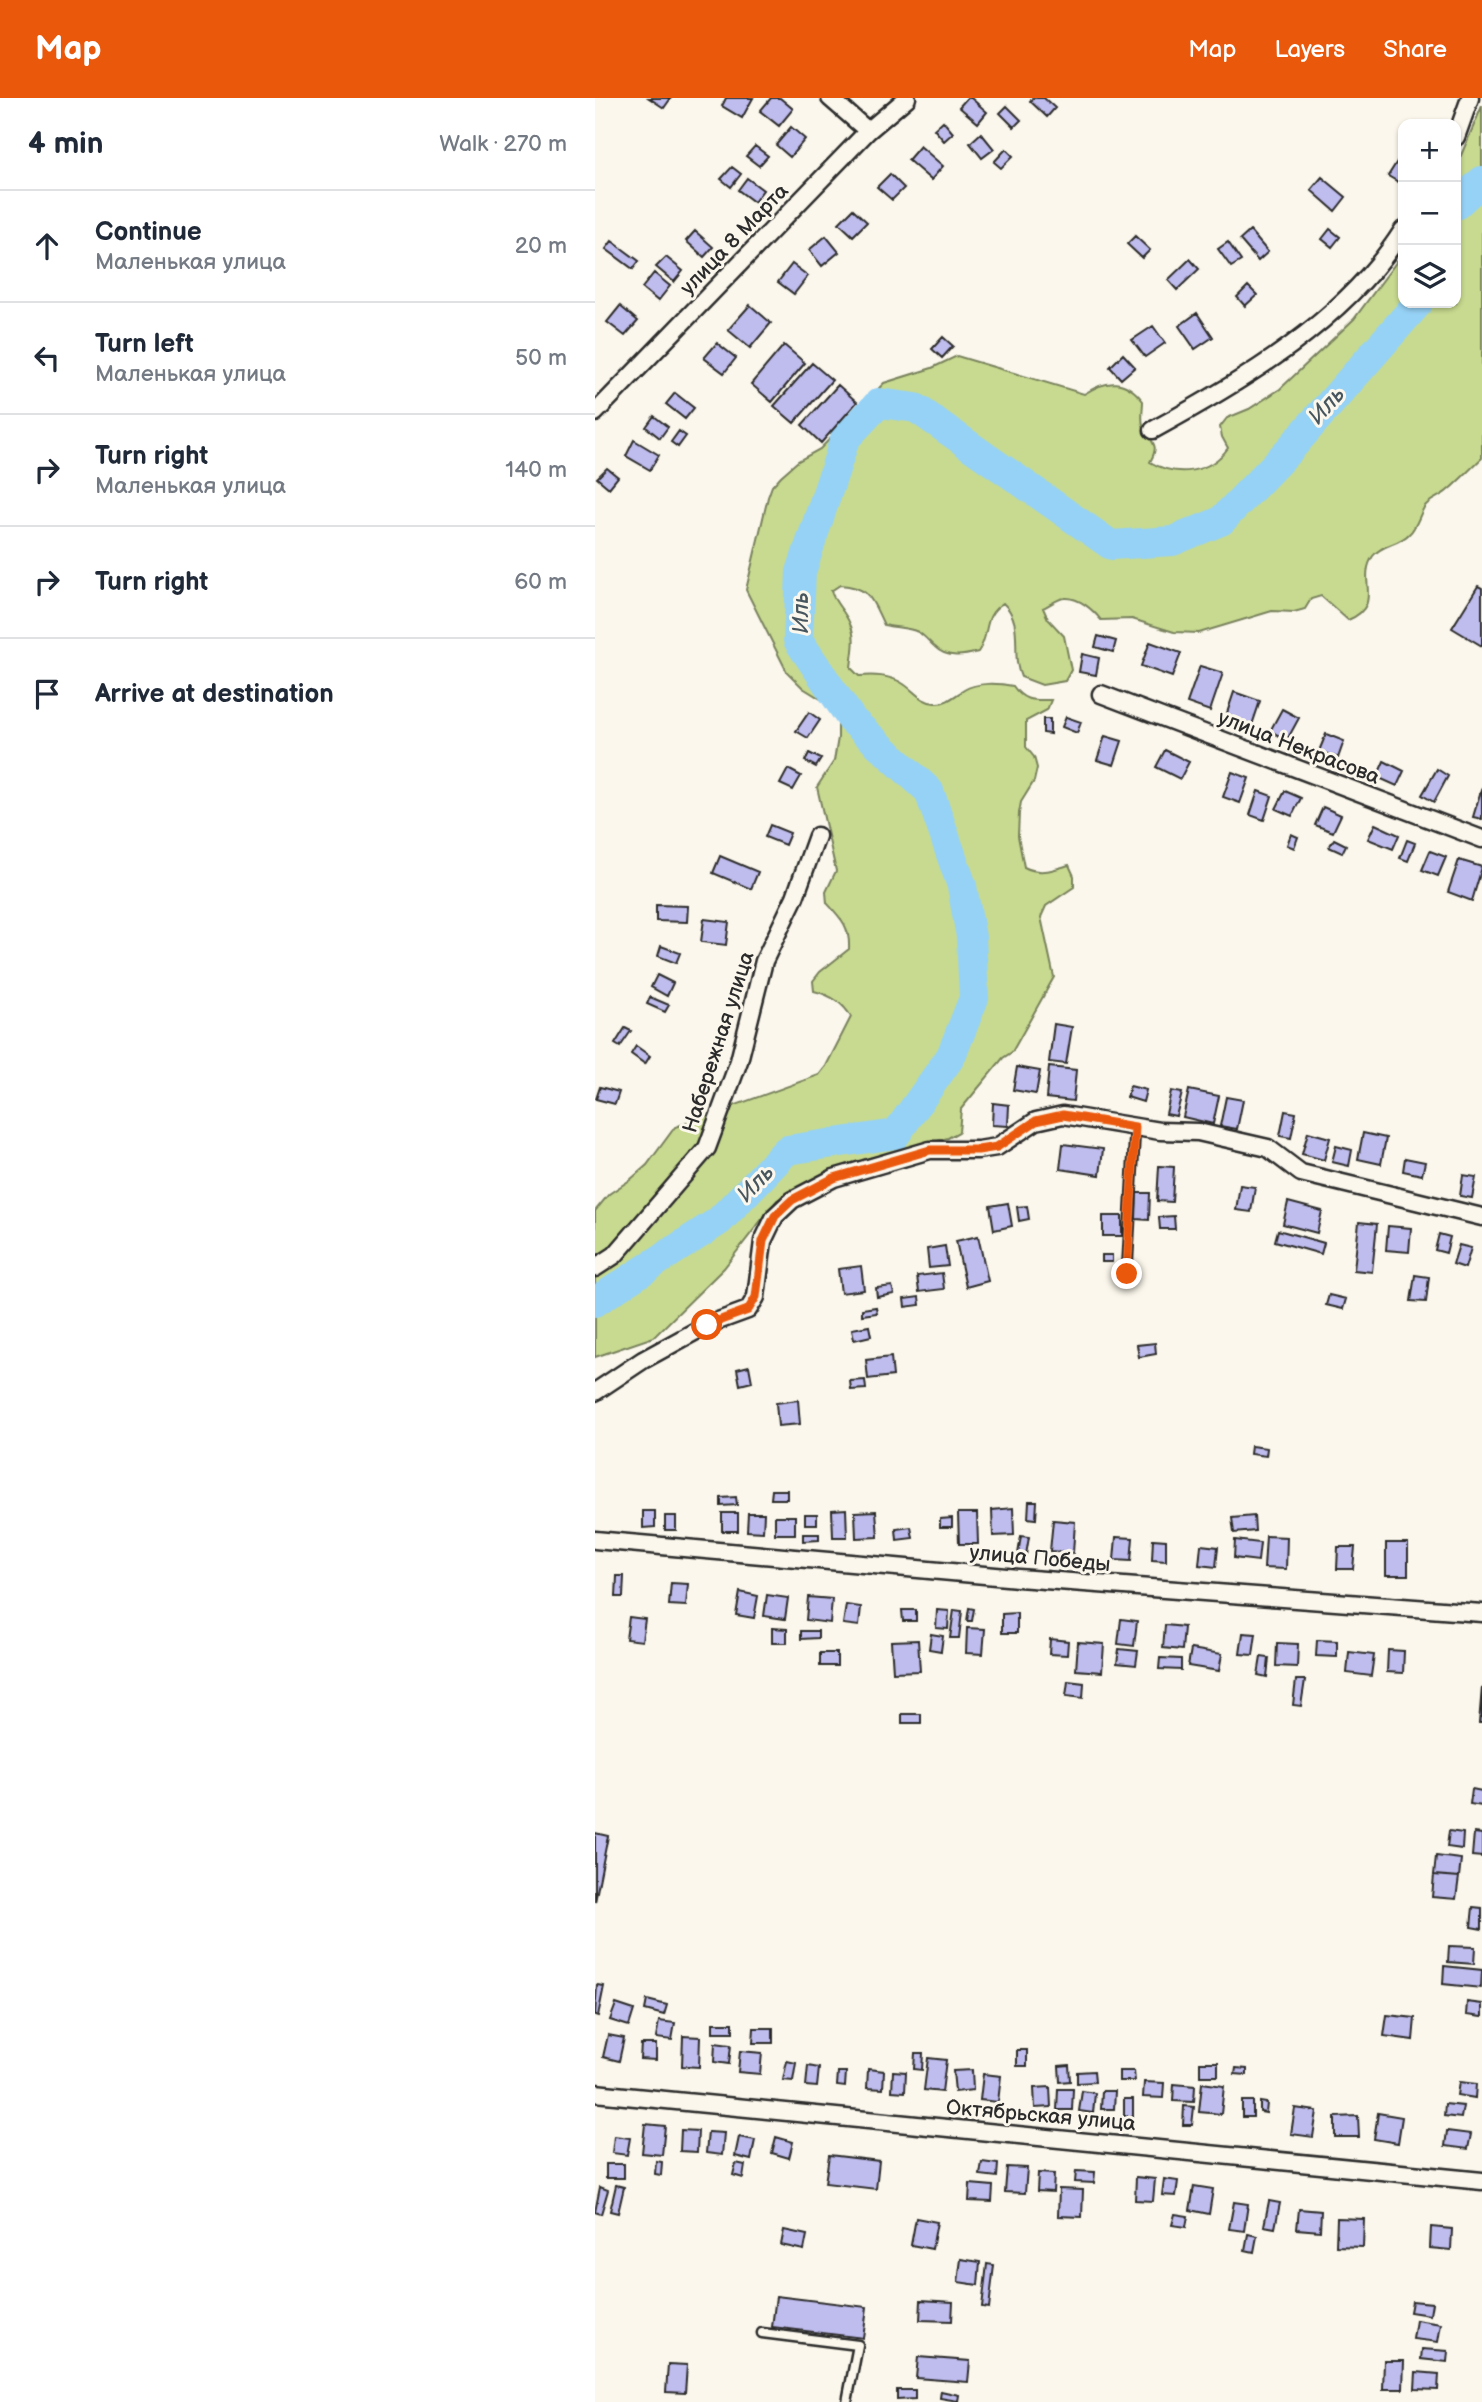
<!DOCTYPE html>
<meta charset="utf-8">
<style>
body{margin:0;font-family:"Balsamiq Sans",sans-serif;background:#f6f6f7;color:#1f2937}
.controls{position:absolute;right:21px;top:21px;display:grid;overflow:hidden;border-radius:14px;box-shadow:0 2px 5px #0004}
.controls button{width:63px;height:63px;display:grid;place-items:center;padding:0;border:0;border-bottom:2px solid #e0e1e3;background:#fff;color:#1f2937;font:35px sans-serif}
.stop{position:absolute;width:21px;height:21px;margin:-16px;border:5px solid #ea580c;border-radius:50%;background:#fff}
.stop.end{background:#ea580c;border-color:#fff;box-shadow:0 2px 7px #0008}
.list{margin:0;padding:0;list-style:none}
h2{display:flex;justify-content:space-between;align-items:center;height:91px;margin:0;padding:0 28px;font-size:30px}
h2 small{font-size:23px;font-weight:400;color:#747a83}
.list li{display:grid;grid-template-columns:46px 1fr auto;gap:21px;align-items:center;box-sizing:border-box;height:112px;padding:0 28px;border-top:2px solid #e0e1e3}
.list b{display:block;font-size:26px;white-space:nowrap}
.list p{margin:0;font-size:23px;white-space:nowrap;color:#747a83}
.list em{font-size:23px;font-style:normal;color:#747a83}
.icon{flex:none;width:38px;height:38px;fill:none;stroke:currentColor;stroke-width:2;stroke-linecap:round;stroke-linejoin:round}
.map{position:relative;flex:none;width:887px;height:2304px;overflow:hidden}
header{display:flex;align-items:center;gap:42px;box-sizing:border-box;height:98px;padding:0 35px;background:#ea580c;color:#fff}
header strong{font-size:33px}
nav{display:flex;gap:38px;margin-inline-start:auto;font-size:24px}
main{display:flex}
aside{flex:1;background:#fff}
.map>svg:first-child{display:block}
.green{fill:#c7da8f;stroke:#79825d;stroke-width:2}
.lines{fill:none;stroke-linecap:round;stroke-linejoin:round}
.river{stroke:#96d2f6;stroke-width:30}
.building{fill:#bfbcee;stroke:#2b2b2b;stroke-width:2}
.service-casing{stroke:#2b2b2b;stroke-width:13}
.minor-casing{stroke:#2b2b2b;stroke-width:21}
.service{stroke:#fbf7ec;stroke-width:8}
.minor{stroke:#fbf7ec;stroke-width:16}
.route{stroke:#ea580c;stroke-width:9}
.labels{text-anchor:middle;stroke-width:6;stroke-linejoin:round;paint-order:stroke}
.street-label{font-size:21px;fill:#2b2b2b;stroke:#fbf7ec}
.water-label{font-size:23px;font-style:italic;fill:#46555e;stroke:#fbf7ec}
</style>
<header>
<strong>Map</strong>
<nav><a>Map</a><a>Layers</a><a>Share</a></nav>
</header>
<main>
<aside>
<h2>4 min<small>Walk · 270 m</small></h2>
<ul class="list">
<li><svg class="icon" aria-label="ahead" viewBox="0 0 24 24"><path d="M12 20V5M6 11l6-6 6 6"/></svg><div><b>Continue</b><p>Маленькая улица</p></div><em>20 m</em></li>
<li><svg class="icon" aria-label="left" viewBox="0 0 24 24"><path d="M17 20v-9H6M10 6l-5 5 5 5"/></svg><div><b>Turn left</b><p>Маленькая улица</p></div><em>50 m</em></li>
<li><svg class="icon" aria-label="right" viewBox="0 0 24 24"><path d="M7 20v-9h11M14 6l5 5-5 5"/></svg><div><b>Turn right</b><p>Маленькая улица</p></div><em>140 m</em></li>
<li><svg class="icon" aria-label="right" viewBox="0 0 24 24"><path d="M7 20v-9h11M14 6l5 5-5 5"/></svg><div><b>Turn right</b></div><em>60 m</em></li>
<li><svg class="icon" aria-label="arrive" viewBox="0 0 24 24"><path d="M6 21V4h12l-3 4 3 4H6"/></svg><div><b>Arrive at destination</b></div></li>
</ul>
</aside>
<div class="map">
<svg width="887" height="2304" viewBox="0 0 887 2304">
<rect width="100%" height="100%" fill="#fbf7ec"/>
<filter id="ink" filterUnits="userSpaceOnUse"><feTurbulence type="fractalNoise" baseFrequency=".0143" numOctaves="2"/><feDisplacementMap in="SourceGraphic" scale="14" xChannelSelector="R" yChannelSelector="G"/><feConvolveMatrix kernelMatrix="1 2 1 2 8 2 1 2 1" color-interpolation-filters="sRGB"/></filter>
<g filter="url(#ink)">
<path class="green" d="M887,8V360C875,371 864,383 852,393C845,399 836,401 830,408C824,417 822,429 814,436C804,447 787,446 778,458C761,483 790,506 753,522L726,498L716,501L710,511L699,514L677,513L604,535L579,534L537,521L506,522C498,512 484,499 470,500C463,500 455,507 448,510L453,521L469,538L476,572L470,583L447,587L426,579C415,555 430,525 408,505C386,519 396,536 383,554C369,558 352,561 340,549C334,544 330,538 323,534C312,529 300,530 289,527C277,503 276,489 245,487L236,493C240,506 250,513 255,526C262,540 257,556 256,570L264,578C279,577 294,577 307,585C319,592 325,604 340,605C352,606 359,598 369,592C382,584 403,585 418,588C429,604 438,602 456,602L452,612L431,623V649L439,659L442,670L439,683L426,704L424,715L423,738L429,769C445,777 457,772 474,767L479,778V789L451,808L446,819L459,879L417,954L408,960L366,1011L364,1034L353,1040L271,1061L182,1102L129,1170L59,1239L0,1259V1113L14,1096L35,1082L52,1067L80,1029L224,977L231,968L256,919C248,904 235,897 219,893L218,883L225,874L254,851C255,829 247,821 232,805L231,794L241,773L222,689L239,663L243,640V619L237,608L208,590L192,574L151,492L173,399L177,388L186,378L203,363L225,351L289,285L337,270L362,258L489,296C512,281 530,280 548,303C548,311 546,320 548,327C553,345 567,343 555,364C582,380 615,375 633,350L627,339L625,329L632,320L654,311L685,291L759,221L808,155V205H861V69Z"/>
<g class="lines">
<path class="river" d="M861,107L887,83
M0,1204L124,1123L192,1052L301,1036L356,958L379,900L376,839L367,788L334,693L257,622L203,542L206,474L250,341L284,305L321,310L516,447L578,443L626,423L696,350L823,205"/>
</g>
<path class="building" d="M54,0H76L69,10Z
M131,0H158L147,20L127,8Z
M176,0H185L198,11L184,28L165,13Z
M372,0H376L392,14L383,25L364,9Z
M438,0H449L460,10L452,19L435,3Z
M412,8L426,22L419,29L405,15Z
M348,23L358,35L349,43L339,31Z
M196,29L210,41L195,59L181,47Z
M386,35L399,51L387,60L375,45Z
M160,48L173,58L164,68L151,58Z
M325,48L348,68L336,82L313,62Z
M411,51L418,58L406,70L399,64Z
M803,62L808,65L807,86L793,78Z
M137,69L146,76L136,89L126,81Z
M295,76L309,90L297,102L282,89Z
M727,79L751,99L740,113L716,92Z
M152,80L168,92L159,104L143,92Z
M258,111L272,124L258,138L244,125Z
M735,131L745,139L737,149L727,141Z
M100,133L118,149L109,159L91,143Z
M655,133L673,154L663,163L645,142Z
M231,138L244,154L227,168L214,152Z
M540,138L555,152L547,160L532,146Z
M17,143L44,163L38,171L11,151Z
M633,144L646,163L636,169L623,151Z
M71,159L88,173L79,184L61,169Z
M595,161L604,171L582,192L573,182Z
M197,166L213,178L199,196L183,184Z
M59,175L75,188L63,203L47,190Z
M653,188L662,197L650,208L642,199Z
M155,207L176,225L155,250L133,232Z
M25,208L43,223L30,238L12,224Z
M602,215L618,239L600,251L584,228Z
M558,228L570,245L550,259L537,242Z
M348,239L358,248L347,260L337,251Z
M122,245L141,260L129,275L109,260Z
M189,247L210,265L177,304L156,286Z
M528,256L540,269L526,281L515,269Z
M217,265L237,282L199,325L179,308Z
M243,287L262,304L226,345L207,327Z
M80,295L99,310L90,321L71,306Z
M59,318L73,329L65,340L51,329Z
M84,333L91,338L83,349L76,344Z
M39,342L64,357L55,372L31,358Z
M12,370L23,379L14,390L2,380Z
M883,488L887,490V548L857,530Z
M503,538L521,543L518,554L500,549Z
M555,544L586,555L577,579L546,568Z
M487,556L504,560L501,577L484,574Z
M605,568L628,575L615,613L592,605Z
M639,594L665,603L657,627L631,618Z
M687,611L704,620L692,642L675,633Z
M214,614L225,622L213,640L201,633Z
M471,619L486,624L482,635L467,629Z
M448,621H455V636L448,635Z
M731,636L749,643L743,660L724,653Z
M510,638L527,643L519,667L502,662Z
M570,652L594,664L585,681L561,669Z
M214,655L226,661L221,669L210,663Z
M789,663L809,673L802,688L782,679Z
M193,671L206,678L198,692L185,686Z
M842,671L853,678L839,704L827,697Z
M637,674L654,680L645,705L628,699Z
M887,689V721L878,719Z
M663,693L677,698L669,722L655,717Z
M690,693L706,700L697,718L681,711Z
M728,709L746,717L738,734L720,727Z
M780,726L804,737L798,751L773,741Z
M175,727L195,735L190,747L170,739Z
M696,736L703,739L699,750L692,747Z
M739,741L751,747L747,755L734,749Z
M812,742L820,745L813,763L805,760Z
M835,753L851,759L843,778L827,772Z
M125,758L163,774L156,791L118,775Z
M864,762L887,769L877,803L853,794Z
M61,807L93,808L92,824L61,823Z
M109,821L134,824L131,847L106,844Z
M66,848L85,855L81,865L63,858Z
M62,877L78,885L72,898L56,889Z
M55,899L74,907L70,914L52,906Z
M459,926L477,929L471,966L454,964Z
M30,930L36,933L25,949L20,946Z
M41,948L55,958L50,966L36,956Z
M422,969L445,973L441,996L418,992Z
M454,969L481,972L478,1003L451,1000Z
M535,988L551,992L548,1004L532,999Z
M5,989L24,994L20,1006L1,1001Z
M594,992L624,998L618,1026L588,1019Z
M576,993L587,995L581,1018L571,1016Z
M631,999L648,1002L642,1031L625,1028Z
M398,1005L414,1007L413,1028L397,1027Z
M690,1013L701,1015L696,1040L685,1038Z
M713,1034L735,1040L729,1062L707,1056Z
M768,1035L791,1040L786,1066L763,1061Z
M468,1046L508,1051L505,1077L465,1071Z
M741,1048L757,1052L754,1068L737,1064Z
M810,1060L830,1064L827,1077L808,1073Z
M564,1068L579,1069L577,1104L562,1103Z
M868,1077L881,1079L877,1100L865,1098Z
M645,1087L660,1089L656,1114L641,1112Z
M542,1095H555L554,1122L541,1121Z
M693,1104L727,1113L722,1135L688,1126Z
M413,1105L417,1128L399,1132L395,1108Z
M432,1108L434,1121L424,1123L422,1109Z
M508,1118H527V1138H508Z
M579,1118L580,1131H565L564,1119Z
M764,1124L782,1126L777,1174L759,1172Z
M793,1128L816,1130L814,1154L791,1152Z
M683,1132L729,1145L726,1156L680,1143Z
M844,1136L855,1139L851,1155L840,1152Z
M383,1138L393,1183L371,1189L361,1143Z
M864,1147L876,1150L870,1170L858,1166Z
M350,1148L353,1168L334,1170L332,1151Z
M507,1157H517V1164H507Z
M266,1168L269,1192L246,1195L243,1171Z
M347,1175L349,1191L324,1194L322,1178Z
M820,1177L834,1179L831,1204L816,1203Z
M297,1188L299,1196L282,1199L281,1190Z
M734,1197L751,1201L748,1211L731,1207Z
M324,1199L325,1207L310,1209L309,1201Z
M281,1209L282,1215L267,1217V1211Z
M274,1228L276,1238L259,1242L257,1231Z
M560,1245L561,1256L544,1259L542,1247Z
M296,1259L298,1278L273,1281L271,1262Z
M154,1268L157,1284L145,1287L142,1271Z
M270,1282L271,1291L256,1292L255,1283Z
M203,1302L205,1326L183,1328L181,1305Z
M656,1348L672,1350L671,1358L655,1356Z
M177,1392H192V1401H176Z
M141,1399L142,1407L126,1408V1400Z
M434,1403H442L441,1421L433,1420Z
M418,1410L419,1437L398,1438L397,1412Z
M251,1411L252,1439H238L237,1412Z
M48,1413H60V1429L48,1430Z
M281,1413L283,1439L261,1440L260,1414Z
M127,1415H143V1433H127Z
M153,1415H169L168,1434L152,1433Z
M363,1415H382L383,1446H364Z
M210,1416H222V1426H210Z
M70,1418H81V1432H70Z
M180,1418H200V1436H180Z
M659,1418L660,1433L639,1435L637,1420Z
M357,1420V1429H345V1421Z
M458,1422L480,1424L478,1455L455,1453Z
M316,1429L318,1440L302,1442L301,1431Z
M208,1436H224V1442L208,1443Z
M426,1438L434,1439L431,1457L423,1456Z
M671,1438L692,1439L691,1471L669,1470Z
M521,1439L538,1440L536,1463L519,1462Z
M558,1441L571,1442V1463L557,1462Z
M640,1442L665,1445L663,1463L639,1460Z
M791,1445H813V1477H791Z
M606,1447L623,1449L621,1469L604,1467Z
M743,1449H760L758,1471H742Z
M22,1478H29L28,1499H21Z
M76,1485L93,1486L91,1508L74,1507Z
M145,1494L163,1498L159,1520L141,1517Z
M172,1497L193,1500L190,1521L169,1518Z
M213,1499L237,1501L235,1525L211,1522Z
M251,1507L266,1509L264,1528L248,1526Z
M374,1510L379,1511L377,1523H372Z
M307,1512H321V1523H308Z
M342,1512L354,1513L353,1531L341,1530Z
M359,1512L367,1513L364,1540H355Z
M422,1515V1535H407V1516Z
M34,1519L50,1521L47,1543L31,1541Z
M526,1521L542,1523L539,1548L523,1546Z
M570,1527L589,1529L587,1552L568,1550Z
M177,1530L192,1531V1545H177Z
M372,1530L390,1531L388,1556L371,1555Z
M206,1533H223V1540L206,1541Z
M648,1535L661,1536L658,1557L645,1556Z
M336,1536L348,1538L346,1553L334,1551Z
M455,1541L473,1543L472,1557L454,1556Z
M323,1542L325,1573L298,1574L296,1543Z
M722,1542L742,1543V1559L721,1558Z
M483,1544L509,1546L507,1574L481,1572Z
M682,1545L703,1546L702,1569L681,1568Z
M524,1551L543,1553L541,1567L522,1565Z
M596,1551L627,1556L624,1573L593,1568Z
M793,1552L809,1553L808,1575L792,1574Z
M754,1554L779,1557L776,1578L752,1575Z
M225,1555H242V1568H225Z
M666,1559L674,1560L672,1579L663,1577Z
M565,1560L586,1561V1572L564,1571Z
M701,1582H710L706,1608L698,1607Z
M473,1583L489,1585L488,1600L471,1598Z
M887,1589V1625H884Z
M307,1616H326V1625H307Z
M877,1691L887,1693V1708L875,1706Z
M854,1733L868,1735L867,1751L852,1749Z
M0,1735L13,1738L0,1804Z
M879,1735L887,1736V1759L877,1758Z
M841,1758L866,1761L864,1779L839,1777Z
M839,1777L864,1779L861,1801L837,1799Z
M878,1809L887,1810V1831L876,1829Z
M854,1848L880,1849L879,1866L853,1864Z
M849,1868L887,1872L886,1890L848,1886Z
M2,1887L9,1888L3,1918L0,1917Z
M52,1902L72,1907L69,1917L50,1912Z
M872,1904L887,1906V1919L871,1917Z
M21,1906L39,1912L34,1928L15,1922Z
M792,1917L820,1920L818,1942L789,1938Z
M64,1923L80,1925L77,1942L61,1940Z
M118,1925H138V1934H118Z
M159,1930H178V1945H158Z
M13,1937L29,1940L24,1963L8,1959Z
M88,1938L105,1939L104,1969L87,1968Z
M120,1945L136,1947L134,1966L119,1964Z
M46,1946H61V1962L45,1961Z
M422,1952H432V1968H422Z
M145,1953L167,1955L165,1976L143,1974Z
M320,1955H328L327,1972L319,1971Z
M333,1960L351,1962L347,1994L329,1992Z
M192,1963L201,1965L198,1983L188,1982Z
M605,1964H623V1978H605Z
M474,1967L475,1983L465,1984L464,1968Z
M213,1968L224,1970L222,1989L211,1988Z
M641,1970L652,1971V1977L640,1976Z
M273,1971L289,1973L288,1991L272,1990Z
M377,1972L378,1992L360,1994L358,1973Z
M298,1973L311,1974L310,1994L297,1993Z
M499,1973L500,1984L482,1985V1974Z
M524,1973H539L540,1983H524Z
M243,1974H251L250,1989L242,1988Z
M388,1976L406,1978L403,2004L385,2002Z
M549,1984L569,1985L568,2000L548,1999Z
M864,1984L881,1986L880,2000L862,1997Z
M607,1985L629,1988L626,2016L604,2014Z
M579,1986L600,1988L599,2004L578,2003Z
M455,1989L456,2009L440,2010L439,1990Z
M463,1991H478L477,2012H462Z
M487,1993L500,1995L498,2015L484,2013Z
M507,1993H520L519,2011H506Z
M529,2001H538V2018H529Z
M647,2003H658V2019H647Z
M665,2004L672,2005L671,2015L665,2014Z
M850,2006L868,2008L866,2020L849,2018Z
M589,2008L599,2009L597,2027H588Z
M700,2010L722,2013L718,2039L696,2036Z
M783,2015L807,2019L803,2045L779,2041Z
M763,2018L764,2039H740V2019Z
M50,2026L70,2028L67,2057L47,2055Z
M86,2032L103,2033L102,2054L85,2053Z
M852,2033L876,2036L873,2051L850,2048Z
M113,2034L129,2035L127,2057L111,2055Z
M19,2038L35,2040L32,2057L17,2055Z
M144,2039L160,2042L156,2062L140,2058Z
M181,2039L198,2044L194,2060L177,2055Z
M234,2057L284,2063L281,2091L230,2085Z
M61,2063L67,2064L66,2077L60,2076Z
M387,2064L403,2066L402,2079L385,2077Z
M141,2065L150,2067L148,2080L138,2077Z
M11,2066H29V2080H11Z
M412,2069L432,2070L430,2095L410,2094Z
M481,2073L500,2074L499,2085L480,2084Z
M443,2075L459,2076L458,2094L442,2093Z
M541,2079L560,2081L558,2103L540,2102Z
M569,2081L583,2083L581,2098L567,2097Z
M375,2086L398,2088L397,2104L374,2103Z
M21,2087L29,2089L23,2115L15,2113Z
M599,2088L618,2091L614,2116L595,2112Z
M5,2089L13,2092L6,2116L0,2114Z
M464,2091L488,2092L487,2119L463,2118Z
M674,2103L685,2105L680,2130L669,2128Z
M639,2104L653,2106L649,2133L634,2131Z
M704,2111L726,2113L725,2133L702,2131Z
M580,2116L593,2118L591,2129L577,2127Z
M321,2120L342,2124L337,2151L316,2147Z
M742,2120L769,2121L768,2149L741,2148Z
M836,2129L857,2131L856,2152L835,2150Z
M189,2132L212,2137L209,2152L186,2147Z
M653,2136L662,2138L659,2154L650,2152Z
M366,2161L385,2164L383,2187L363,2184Z
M392,2166L399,2167L394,2210L387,2209Z
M181,2198L272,2209L268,2240L177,2229Z
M326,2202L358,2204L357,2223L325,2222Z
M817,2203L837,2205L835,2217L815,2214Z
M821,2222L846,2226L843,2244L818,2241Z
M827,2251L853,2253L852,2264L826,2261Z
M323,2259L375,2263L373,2284L321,2280Z
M789,2263H809L808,2291H788Z
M73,2266L92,2267L90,2295L71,2294Z
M821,2274L844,2276L843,2292L820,2291Z
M302,2292H320V2301L302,2302Z
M346,2293L364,2297L363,2303L345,2300Z"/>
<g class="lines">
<defs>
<path id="service" d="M532,1176L540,1029
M167,2235L263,2247L252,2304"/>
<path id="minor" d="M235,0L273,33
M861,39L875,0
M0,315L273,33L312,0
M558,332C650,282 751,222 808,132
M506,596L887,741
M0,1170L20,1157L112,1050L144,963L169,863L200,799L222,738
M0,1294L48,1262L112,1227L153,1212L161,1199L168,1143L180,1118L197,1102L239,1080L335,1052H383L402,1049L441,1023L468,1017L565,1033L603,1034L673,1050L706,1075L887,1119
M0,1442L423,1480L887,1515
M0,1995L887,2083"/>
</defs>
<use href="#service" class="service-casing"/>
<use href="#minor" class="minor-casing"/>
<use href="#service" class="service"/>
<use href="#minor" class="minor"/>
</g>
</g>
<g class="lines" filter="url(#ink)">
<path class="route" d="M112,1227L153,1212L161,1199L168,1143L180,1118L197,1102L239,1080L335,1052H383L402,1049L441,1023L468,1017L540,1029L532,1176"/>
</g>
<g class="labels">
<g class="street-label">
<text transform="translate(139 141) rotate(-46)" y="7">улица 8 Марта</text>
<text transform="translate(704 649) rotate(21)" y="7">улица Некрасова</text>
<text transform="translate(123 944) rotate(-72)" y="7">Набережная улица</text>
<text transform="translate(445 1460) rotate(5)" y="7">улица Победы</text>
<text transform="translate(446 2017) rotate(5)" y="7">Октябрьская улица</text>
</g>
<g class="water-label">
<text transform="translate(731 307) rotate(-48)" y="8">Иль</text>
<text transform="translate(205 515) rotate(-90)" y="8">Иль</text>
<text transform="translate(160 1085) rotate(-46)" y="8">Иль</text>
</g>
</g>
</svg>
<div class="controls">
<button>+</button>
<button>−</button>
<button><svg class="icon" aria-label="layers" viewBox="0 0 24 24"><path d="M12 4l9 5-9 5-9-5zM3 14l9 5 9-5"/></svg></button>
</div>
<div class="stop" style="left:112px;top:1227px"></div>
<div class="stop end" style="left:532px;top:1176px"></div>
</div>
</main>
